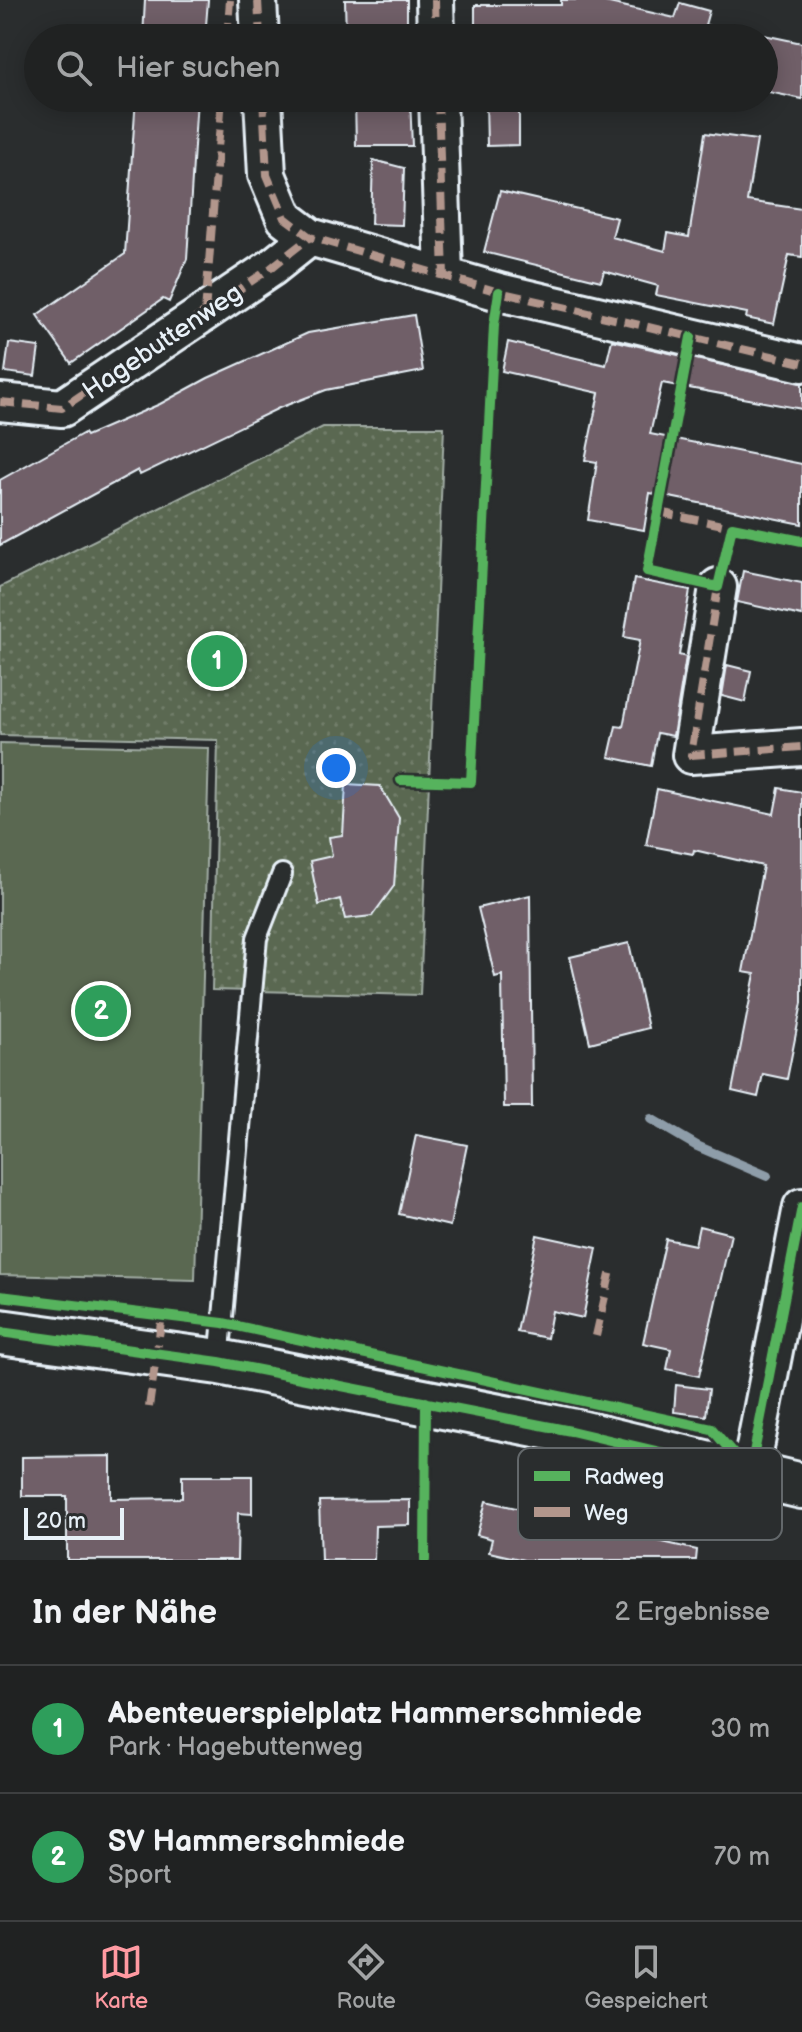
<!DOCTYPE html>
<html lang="de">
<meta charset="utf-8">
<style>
body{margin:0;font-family:"Balsamiq Sans",sans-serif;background:#282a2a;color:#f1f3f6}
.scale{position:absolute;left:24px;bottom:20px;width:100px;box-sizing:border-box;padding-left:8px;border:4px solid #e8f1f8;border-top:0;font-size:22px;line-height:28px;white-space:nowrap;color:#e8f1f8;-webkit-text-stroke:6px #2a2d2e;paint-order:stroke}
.you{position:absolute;left:336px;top:768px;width:28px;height:28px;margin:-20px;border:6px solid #fff;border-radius:50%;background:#1a73e8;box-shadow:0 0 0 12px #1a73e833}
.badge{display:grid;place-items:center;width:52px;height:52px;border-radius:50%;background:#ff9aa2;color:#fff;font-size:26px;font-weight:700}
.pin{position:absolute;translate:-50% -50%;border:4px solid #fff;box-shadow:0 2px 8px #0006}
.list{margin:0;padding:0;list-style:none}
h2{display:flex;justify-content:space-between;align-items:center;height:104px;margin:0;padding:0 32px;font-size:34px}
h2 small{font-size:26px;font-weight:400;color:#a2a4a5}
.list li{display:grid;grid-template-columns:52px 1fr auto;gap:24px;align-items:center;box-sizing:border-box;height:128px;padding:0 32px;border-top:2px solid #3d3f40}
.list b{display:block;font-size:30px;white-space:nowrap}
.list p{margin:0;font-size:26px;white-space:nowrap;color:#a2a4a5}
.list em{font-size:26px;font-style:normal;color:#a2a4a5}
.icon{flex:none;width:44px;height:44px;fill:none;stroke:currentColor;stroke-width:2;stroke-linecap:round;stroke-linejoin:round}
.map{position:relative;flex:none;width:802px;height:1560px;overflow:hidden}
.search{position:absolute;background:#202222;box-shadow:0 4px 20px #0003;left:24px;right:24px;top:24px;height:88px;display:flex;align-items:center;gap:20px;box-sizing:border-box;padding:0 28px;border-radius:44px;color:#a2a4a5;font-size:30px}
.sheet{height:360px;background:#202222}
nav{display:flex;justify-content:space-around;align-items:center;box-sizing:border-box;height:112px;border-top:2px solid #3d3f40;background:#202222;font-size:22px;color:#a2a4a5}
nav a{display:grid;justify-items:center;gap:4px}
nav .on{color:#ff9aa2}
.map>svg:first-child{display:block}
.park{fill:url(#park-dots);stroke:#a1aca4;stroke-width:2}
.garden{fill:#5a6851;stroke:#a1aca4;stroke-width:2}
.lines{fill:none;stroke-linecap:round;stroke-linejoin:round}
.stream{stroke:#8e9da9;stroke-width:10}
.building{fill:#6f5e68;stroke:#e8f1f8;stroke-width:2}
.service-casing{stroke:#e8f1f8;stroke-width:24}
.minor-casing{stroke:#e8f1f8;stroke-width:42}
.tertiary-casing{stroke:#e8f1f8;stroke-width:50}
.service{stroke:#2a2d2e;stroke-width:18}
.minor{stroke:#2a2d2e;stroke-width:36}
.tertiary{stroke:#2a2d2e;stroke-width:44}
.quiet{stroke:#b2968c;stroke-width:8;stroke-dasharray:16 8;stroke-linecap:butt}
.cycleway-casing{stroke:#2a2d2e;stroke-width:15}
.cycleway{stroke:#56b35d;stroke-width:10}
.labels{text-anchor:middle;stroke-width:6;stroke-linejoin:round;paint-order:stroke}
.street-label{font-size:26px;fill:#e8f1f8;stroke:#2a2d2e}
.key{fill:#2a2d2e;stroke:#63686b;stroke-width:2}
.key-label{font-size:22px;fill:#e8f1f8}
</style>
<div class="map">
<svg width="802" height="1560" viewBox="0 0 802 1560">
<defs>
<pattern id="park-dots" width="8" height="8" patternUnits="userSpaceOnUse" patternTransform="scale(2)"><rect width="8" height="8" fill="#5a6851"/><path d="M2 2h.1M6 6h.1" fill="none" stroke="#727e6b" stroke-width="1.8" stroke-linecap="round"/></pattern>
</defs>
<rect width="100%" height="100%" fill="#2a2d2e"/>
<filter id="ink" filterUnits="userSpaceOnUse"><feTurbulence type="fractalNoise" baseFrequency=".0125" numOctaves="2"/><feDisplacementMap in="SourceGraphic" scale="16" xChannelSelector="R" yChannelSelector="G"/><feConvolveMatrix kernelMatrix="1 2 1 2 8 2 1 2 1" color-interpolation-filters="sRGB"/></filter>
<g filter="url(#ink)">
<path class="park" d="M323,427H444L420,995L212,990L218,740L0,735V587Z"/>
<path class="garden" d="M0,743L209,748L195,1280L0,1275Z"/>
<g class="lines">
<path class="stream" d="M651,1119L697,1146L767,1176"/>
</g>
<path class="building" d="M145,0H208L205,38H143Z
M345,0H407V35H399V38L346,37Z
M561,0H596L675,18L680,3L709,11L705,25L715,27L713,38H475V5H561Z
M764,35L802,43V99L764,91Z
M136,98H197L187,259L169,302L163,299L71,363L37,315L125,254Z
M355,98H410L412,146H356Z
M486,100H519V145L487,146Z
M705,133L757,140L747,201L802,209V257L789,255L774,324L746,318L747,313L656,295L658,286L604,271L601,281L484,252L500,191L617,218L612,237L665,251L668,233L689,237Z
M373,160L404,168L402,225L371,224Z
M414,315L423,371L326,390L279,408L140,475L138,470L0,545V480L84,433L86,436L160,404L208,378L308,333Z
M612,340L802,383V409L662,383L650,434L802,464V524L650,493L644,530L588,520L597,462L585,460L599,393L502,371L508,342L606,365Z
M9,343L39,347L35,376L5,372Z
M743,571L802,583V616L737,602Z
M634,579L690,590L679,655L686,657L673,736L657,733L651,766L609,757L616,726L623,727L640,640L624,637Z
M727,665L751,671L745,702L722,696Z
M346,784L380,786L399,818L394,886L372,916L345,919L340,899L319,905L310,861L332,856L329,837L343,835Z
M779,788L802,792V1003L787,1079L763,1074L758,1097L732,1091L755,974L743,972L763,866L694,850L693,854L646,845L657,789L774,814Z
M530,895L532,1107H504L502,975L495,977L478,908Z
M629,943L648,1028L590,1043L570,957Z
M416,1135L467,1145L450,1226L399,1214Z
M699,1226L731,1234L699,1376L667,1369L671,1349L643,1343L666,1239L695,1245Z
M537,1235L597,1248L583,1318L552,1311L547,1338L517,1332Z
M676,1385L709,1389L706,1416L674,1412Z
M111,1456V1499L182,1498V1476H252V1514L238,1513L237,1560H67V1496H22V1457Z
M410,1500V1525L375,1526L374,1560H321L319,1501Z
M486,1501L697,1550L696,1560H524L489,1552L492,1539L477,1535Z"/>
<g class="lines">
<defs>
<path id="service" d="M219,1362L257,938L282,874"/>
<path id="minor" d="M258,0L260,38
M435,0L436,38
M263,98L267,175L285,218L310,237L499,292L802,363
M438,98L444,275
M0,402L62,408L271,268L310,237
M718,587L691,755L802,747
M750,1473L802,1207"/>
<path id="tertiary" d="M0,1332L219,1362L571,1431L802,1486"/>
</defs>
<use href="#service" class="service-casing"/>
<use href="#minor" class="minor-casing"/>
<use href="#tertiary" class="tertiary-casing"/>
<use href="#service" class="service"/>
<use href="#minor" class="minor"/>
<use href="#tertiary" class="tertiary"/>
<path class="quiet" d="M258,0L260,38
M435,0L436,38
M227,38L230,0
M263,98L267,175L285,218L310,237L499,292L802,363
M438,98L444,275
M205,313L222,98
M0,402L62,408L271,268L310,237
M659,512L732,527
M718,587L691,755L802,747
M596,1336L611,1270
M149,1407L162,1315"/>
<defs>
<path id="cycleway" d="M691,337L647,571L718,587L732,527L802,541
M401,780L471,782L494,325L499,292
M0,1296L223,1323L712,1429L750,1473
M0,1332L219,1362L571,1431L750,1473
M750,1473L802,1207
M425,1560L426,1402"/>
</defs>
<use href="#cycleway" class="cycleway-casing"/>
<use href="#cycleway" class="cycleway"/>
</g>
</g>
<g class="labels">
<g class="street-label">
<text transform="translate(162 341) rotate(-34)" y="9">Hagebuttenweg</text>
</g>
</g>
<rect x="518" y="1448" width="264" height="92" rx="12" class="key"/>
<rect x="534" y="1471" width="36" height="10" fill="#56b35d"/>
<rect x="534" y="1507" width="36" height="10" fill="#b2968c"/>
<g class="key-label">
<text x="584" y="1484">Radweg</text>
<text x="584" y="1520">Weg</text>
</g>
</svg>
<div class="scale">20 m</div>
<div class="you"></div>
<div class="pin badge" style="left:217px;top:661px;background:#2e9e5b">1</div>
<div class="pin badge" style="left:101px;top:1011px;background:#2e9e5b">2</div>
<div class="search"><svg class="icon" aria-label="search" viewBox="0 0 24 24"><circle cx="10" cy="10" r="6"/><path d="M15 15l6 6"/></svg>Hier suchen</div>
</div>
<section class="sheet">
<h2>In der Nähe<small>2 Ergebnisse</small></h2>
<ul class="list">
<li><span class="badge" style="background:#2e9e5b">1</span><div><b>Abenteuerspielplatz Hammerschmiede</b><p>Park · Hagebuttenweg</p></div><em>30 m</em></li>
<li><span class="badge" style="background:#2e9e5b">2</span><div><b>SV Hammerschmiede</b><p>Sport</p></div><em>70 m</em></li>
</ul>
</section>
<nav>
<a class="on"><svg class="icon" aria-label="map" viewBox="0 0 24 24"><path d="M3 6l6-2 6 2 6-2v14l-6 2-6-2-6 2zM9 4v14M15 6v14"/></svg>Karte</a>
<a><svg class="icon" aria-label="directions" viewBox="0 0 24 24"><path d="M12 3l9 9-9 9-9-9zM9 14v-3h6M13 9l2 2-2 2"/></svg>Route</a>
<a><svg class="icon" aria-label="saved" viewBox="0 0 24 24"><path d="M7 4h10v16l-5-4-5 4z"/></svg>Gespeichert</a>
</nav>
